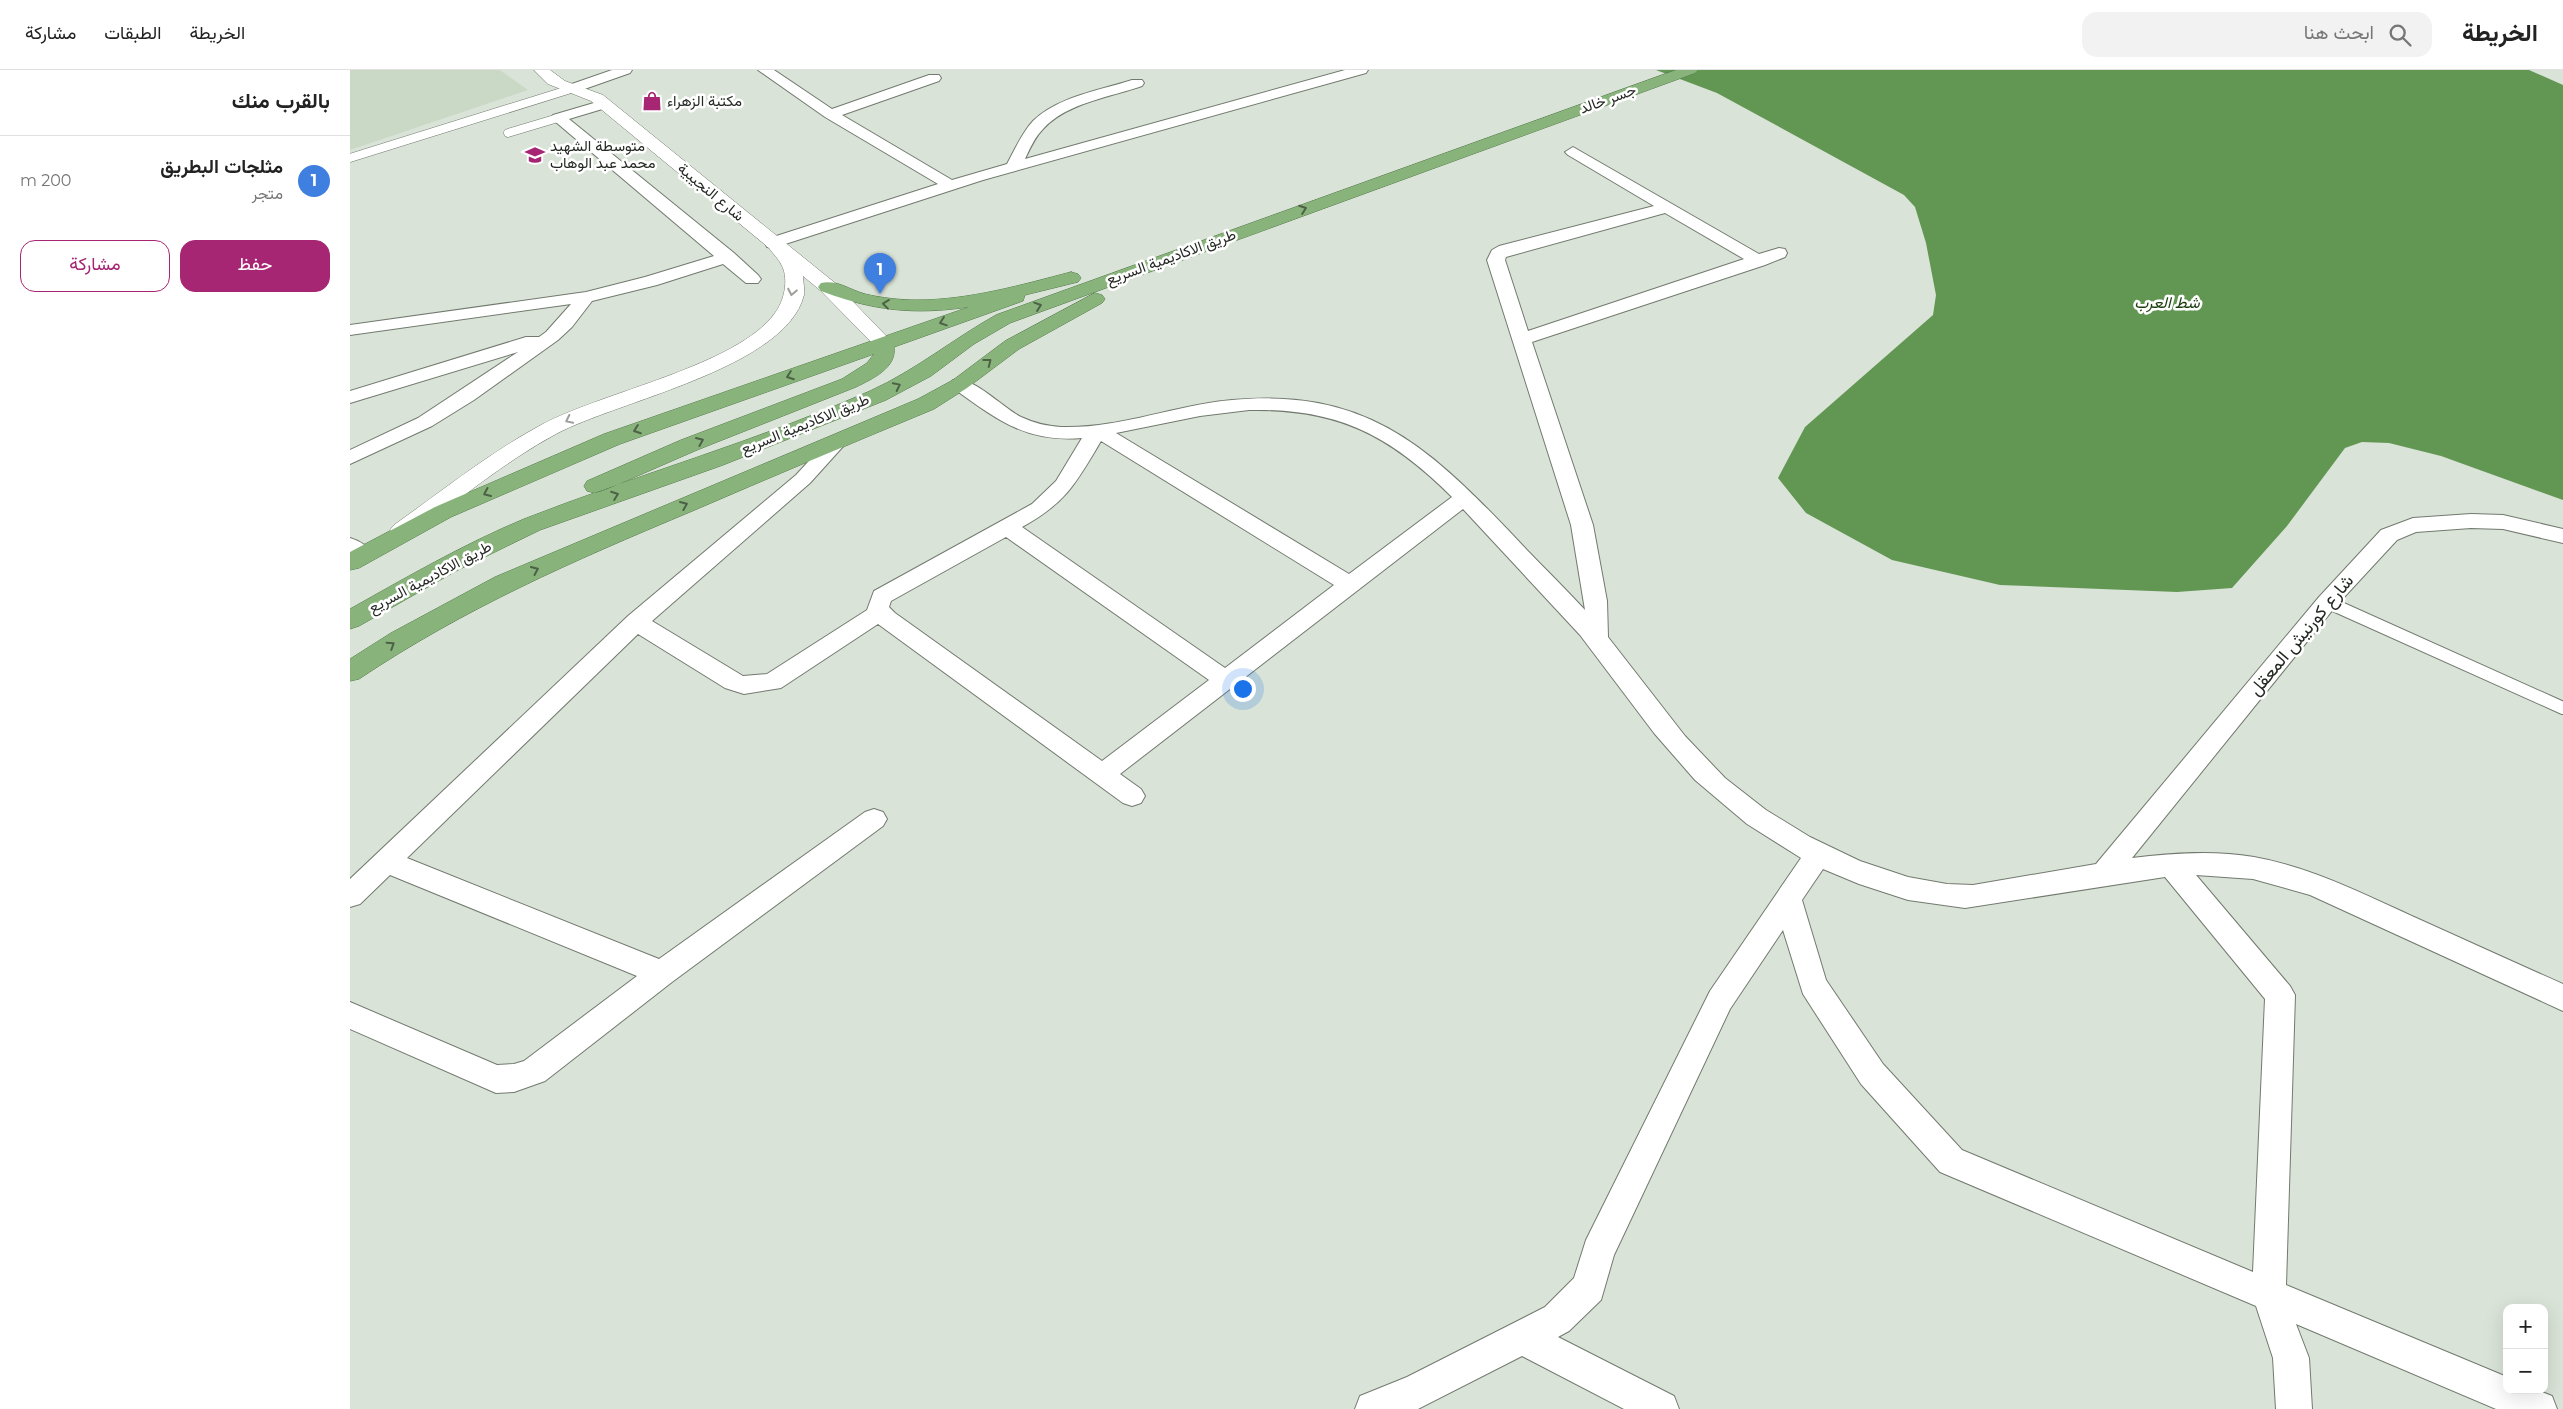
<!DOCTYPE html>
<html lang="ar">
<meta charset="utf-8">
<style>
body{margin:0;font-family:Montserrat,Vazirmatn,sans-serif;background:#f2f2f2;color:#222;direction:rtl}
.controls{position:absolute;right:15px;bottom:15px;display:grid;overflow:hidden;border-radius:10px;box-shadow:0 5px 20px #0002}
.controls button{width:45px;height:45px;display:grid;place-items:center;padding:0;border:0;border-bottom:1px solid #e0e0e0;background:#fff;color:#222;font:25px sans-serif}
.you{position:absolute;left:892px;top:618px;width:18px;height:18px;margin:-12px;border:4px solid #fff;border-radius:50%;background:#1a73e8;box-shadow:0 0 0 8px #1a73e833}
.badge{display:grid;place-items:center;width:32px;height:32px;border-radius:50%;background:#a72673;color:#fff;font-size:16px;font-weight:700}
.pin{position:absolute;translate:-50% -41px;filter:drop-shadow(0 1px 2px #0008)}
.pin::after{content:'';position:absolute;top:26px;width:18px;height:15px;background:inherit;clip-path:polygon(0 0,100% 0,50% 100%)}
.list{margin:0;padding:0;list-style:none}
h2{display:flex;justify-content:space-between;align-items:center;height:65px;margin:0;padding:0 20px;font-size:21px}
h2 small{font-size:16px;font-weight:400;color:#767676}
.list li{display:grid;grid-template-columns:32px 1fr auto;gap:15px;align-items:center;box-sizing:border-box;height:90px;padding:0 20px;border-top:1px solid #e0e0e0}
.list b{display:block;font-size:19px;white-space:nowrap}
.list p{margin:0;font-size:16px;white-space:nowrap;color:#767676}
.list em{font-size:16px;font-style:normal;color:#767676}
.actions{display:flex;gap:10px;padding:15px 20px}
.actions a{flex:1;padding:11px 0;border:1px solid #a72673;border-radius:15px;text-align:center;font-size:18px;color:#a72673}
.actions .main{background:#a72673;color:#fff}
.icon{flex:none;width:28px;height:28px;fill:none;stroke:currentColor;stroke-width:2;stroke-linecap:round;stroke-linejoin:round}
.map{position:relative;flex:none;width:2213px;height:1339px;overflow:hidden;direction:ltr}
header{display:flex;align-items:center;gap:30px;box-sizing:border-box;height:70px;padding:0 25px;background:#fff;border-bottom:1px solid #e0e0e0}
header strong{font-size:24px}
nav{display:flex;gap:28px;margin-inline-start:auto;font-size:18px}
.search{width:350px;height:45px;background:#f2f2f2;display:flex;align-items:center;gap:12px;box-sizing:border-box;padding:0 18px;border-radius:15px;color:#767676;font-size:19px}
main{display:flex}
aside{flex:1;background:#fff}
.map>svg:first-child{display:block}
.built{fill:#cad9c6}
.water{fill:#619752}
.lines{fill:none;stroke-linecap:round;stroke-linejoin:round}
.service-far1-casing{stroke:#727a6f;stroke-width:9}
.service-casing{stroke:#727a6f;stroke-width:14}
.minor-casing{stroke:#727a6f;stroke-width:2}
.secondary-casing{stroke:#727a6f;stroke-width:1}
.trunk-casing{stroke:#527848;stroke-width:1}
.service-far1{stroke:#fff;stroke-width:8}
.service{stroke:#fff;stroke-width:12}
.minor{fill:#fff;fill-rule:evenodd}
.secondary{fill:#fff;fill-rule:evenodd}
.trunk{fill:#88b47c;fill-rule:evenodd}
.oneway{stroke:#4d6147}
.oneway2{stroke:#9d9f9c}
.labels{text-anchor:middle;stroke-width:5;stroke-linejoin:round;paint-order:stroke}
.far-street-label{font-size:15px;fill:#252924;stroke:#fff}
.far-poi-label{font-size:15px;fill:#252924;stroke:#fff;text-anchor:start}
.far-water-label{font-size:16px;font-style:italic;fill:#173b0a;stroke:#fff}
.street-label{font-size:18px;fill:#252924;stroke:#fff}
</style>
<header>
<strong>الخريطة</strong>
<div class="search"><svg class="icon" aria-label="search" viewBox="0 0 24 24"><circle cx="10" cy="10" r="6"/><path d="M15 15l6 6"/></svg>ابحث هنا</div>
<nav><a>الخريطة</a><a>الطبقات</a><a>مشاركة</a></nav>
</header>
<main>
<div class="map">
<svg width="2213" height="1339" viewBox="0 0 2213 1339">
<rect width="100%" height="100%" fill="#dae3d7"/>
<path class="built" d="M0,0H150L178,20L0,80Z"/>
<path class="water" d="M1306,0H2179L2213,15V430L2091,386L2039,373L2012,372L1995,378L1937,456L1882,518L1827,522L1650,515L1542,490L1456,443L1428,408L1455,357L1583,245L1586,225L1576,173L1565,137L1554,125L1367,23Z"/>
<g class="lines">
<defs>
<path id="service-far1" d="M158,63L208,48
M0,88L221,19"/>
<path id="service" d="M1977,532L2213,638"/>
<path id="minor" d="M262,0H282L280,3L226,22L221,23L214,19L216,16Z
M408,0H424L482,39L579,5H589L591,8L589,11L492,45L602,110L657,94C665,79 672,63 683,51C707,27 751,20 782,10H792L794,13L792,16C761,27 716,33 693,59C685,67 680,78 675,89L995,0H1018L1016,3L633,110L423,178L417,177L415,173L417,169L588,114L475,47Z
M254,30L261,34L259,37L219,49L384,183L408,205L411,209L408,213H396L373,194L307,215L242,231L222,257L208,270L124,330L82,356L0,394V380L68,348L168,282L0,333V321L176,267H189L196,262L221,234L0,265V255L236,222L295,207L364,186L201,48L203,45Z
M1223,77L1409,184L1429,178L1435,179L1437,183L1435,187L1415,195L1182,272L1243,455L1257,531L1258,567L1335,666L1375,708L1416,740L1460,767L1510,791L1558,807L1597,814L1623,815L1746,794L1969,527L2031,460L2063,448L2121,444L2153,445L2213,459V473L2153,459L2121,458L2066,462L2047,470L1985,537L1782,788C1823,783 1864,780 1904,787C1960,797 2012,823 2064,847C2113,869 2163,892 2213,914V941L1960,825L1903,809L1846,805L1940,916L1945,925L1936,1215L2157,1307V1320H2187L2202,1326L2207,1339H2146L1946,1254L1959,1288L1962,1339H1926L1923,1288L1906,1236L1590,1102L1511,1014L1453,924L1433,860L1380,939L1264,1185L1251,1230L1219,1261L1208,1267L1324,1326L1329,1339H1274L1172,1286L1068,1339H1005L1010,1326L1057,1307L1195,1237L1224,1208L1236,1170L1360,921L1451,788L1397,754L1345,710L1304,663L1230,565L1113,439L770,704L791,719L795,726L791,733L782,736L773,733L528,554L431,618L394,624L375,618L288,564L57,788L309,889L515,742L524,739L533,742L537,749L533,756L322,912L195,1011L164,1022L146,1023L0,959V932L147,995L164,994L174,991L287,906L40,805L10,834L0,837V809L278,546L446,405L480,368H494L497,372L460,413L302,551L393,606L417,604L517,540L524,521L682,434L706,411L732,368C676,373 646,349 603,318L600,314L603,310C622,305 653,338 671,347C684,353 696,356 711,357C768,359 825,335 882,330C1012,318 1075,373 1159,461C1184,488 1210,513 1235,540L1221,455L1137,190L1142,180L1149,176L1304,136L1218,85L1215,82ZM1315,143L1394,189L1178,261L1155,190L1156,187ZM899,340C987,338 1040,365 1102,427L999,504L766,363L850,346ZM751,371L984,515L875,598L672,457C716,433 726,413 751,371ZM656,467L859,610L752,691L545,543L539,537L541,531ZM1473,799L1509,814L1558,830L1615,838L1815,807L1915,929L1903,1202L1612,1080L1533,994L1476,910L1452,830Z
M0,468C10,471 18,476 23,485L20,490L12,492L0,486Z"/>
<path id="secondary" d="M184,0H200L215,11L253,25L485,213L543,273L540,277H526L471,221L453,206C453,212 455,219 454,225C436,298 267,331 206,364C154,392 108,431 60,465L52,468L44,465L40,460L44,455C92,421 139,383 191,355C252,322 387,296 425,243C434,231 439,210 432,196C429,189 423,184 419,178L241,31L198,14Z"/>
<path id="trunk" d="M1326,0H1348L1345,3L660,253L624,274L581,306L536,330L373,395L190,460L106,501L9,556L0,559V539C57,507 114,474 174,449C289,404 408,371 520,321C566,300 603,269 646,245Z
M721,202L728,204L731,208L728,212L675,225L673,231L544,277C547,298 522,309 506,317L347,380L253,421L245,423L237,421L234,416L237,411L331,370L492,309L517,293L524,284L270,374L101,447L9,498L0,500V482L85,437L254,364L619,237C565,245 523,241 471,221L468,217L471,213C486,209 500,220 515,224C532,228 550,230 567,230C619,230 671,215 721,202Z
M745,223L752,225L755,229L752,233L669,279L617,318L584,339C502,373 421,407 340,442C223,491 115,538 9,609L0,611V589L41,563L145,507L568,329L603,310L655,271Z"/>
</defs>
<use href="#service-far1" class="service-far1-casing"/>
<use href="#service" class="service-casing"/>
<use href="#minor" class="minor-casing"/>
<use href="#secondary" class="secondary-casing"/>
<use href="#trunk" class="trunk-casing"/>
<use href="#service-far1" class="service-far1"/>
<use href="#service" class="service"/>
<use href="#minor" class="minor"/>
<use href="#secondary" class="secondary"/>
<use href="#trunk" class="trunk"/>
</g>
<defs><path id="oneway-chevron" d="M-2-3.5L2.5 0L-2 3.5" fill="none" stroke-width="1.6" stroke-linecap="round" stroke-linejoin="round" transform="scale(1.25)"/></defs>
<g class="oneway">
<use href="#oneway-chevron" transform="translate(953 139) rotate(-20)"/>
<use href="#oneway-chevron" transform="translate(536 234) rotate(-173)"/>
<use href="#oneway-chevron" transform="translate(688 236) rotate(-19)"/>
<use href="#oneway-chevron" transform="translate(593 252) rotate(161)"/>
<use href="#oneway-chevron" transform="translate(638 292) rotate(-38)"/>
<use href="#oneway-chevron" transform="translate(440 306) rotate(160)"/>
<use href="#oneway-chevron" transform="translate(547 316) rotate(-26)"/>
<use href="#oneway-chevron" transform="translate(287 360) rotate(160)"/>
<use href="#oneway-chevron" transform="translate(350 371) rotate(-23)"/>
<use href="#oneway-chevron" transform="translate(137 423) rotate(156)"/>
<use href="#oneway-chevron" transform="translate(265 425) rotate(-20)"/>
<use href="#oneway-chevron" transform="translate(334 435) rotate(-23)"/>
<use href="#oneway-chevron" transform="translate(185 500) rotate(-24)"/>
<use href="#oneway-chevron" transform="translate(41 575) rotate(-33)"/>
</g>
<g class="oneway2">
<use href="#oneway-chevron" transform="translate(442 222) rotate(101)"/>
<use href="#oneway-chevron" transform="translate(219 350) rotate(154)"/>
</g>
<defs>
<symbol id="shop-bare" viewBox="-9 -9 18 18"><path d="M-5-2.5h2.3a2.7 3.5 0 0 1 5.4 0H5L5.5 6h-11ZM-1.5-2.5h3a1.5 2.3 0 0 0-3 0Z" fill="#a72673" stroke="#fff" stroke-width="2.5" paint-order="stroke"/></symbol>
<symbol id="school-bare" viewBox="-9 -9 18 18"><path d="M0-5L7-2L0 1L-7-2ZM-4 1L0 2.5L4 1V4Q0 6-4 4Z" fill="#a72673" stroke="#fff" stroke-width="2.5" paint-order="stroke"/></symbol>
</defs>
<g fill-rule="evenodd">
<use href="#shop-bare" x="288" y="17" width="28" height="28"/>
<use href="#school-bare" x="171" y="71" width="28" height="28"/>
</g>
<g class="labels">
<g class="far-street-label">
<text transform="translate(1258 29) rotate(-20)" y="5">جسر خالد</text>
<text transform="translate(361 122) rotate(40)" y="5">شارع النجيبية</text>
<text transform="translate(821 187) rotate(-20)" y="5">طريق الاكاديمية السريع</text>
<text transform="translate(455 354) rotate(-22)" y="5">طريق الاكاديمية السريع</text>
<text transform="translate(80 507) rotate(-28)" y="5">طريق الاكاديمية السريع</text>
</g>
<g class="far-poi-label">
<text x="317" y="36">مكتبة الزهراء</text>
<text x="200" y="81">متوسطة الشهيد<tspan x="200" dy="17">محمد عبد الوهاب</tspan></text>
</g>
<g class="far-water-label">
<text x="1817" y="238">شط العرب</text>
</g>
<g class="street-label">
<text transform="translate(1951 565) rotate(-50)" y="6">شارع كورنيش المعقل</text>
</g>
</g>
</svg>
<div class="controls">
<button>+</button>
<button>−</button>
</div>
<div class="you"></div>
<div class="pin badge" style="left:530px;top:224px;background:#3f7fe0">1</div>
</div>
<aside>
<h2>بالقرب منك<small></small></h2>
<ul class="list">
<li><span class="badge" style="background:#3f7fe0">1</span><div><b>مثلجات البطريق</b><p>متجر</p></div><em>200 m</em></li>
</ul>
<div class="actions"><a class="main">حفظ</a><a>مشاركة</a></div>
</aside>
</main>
